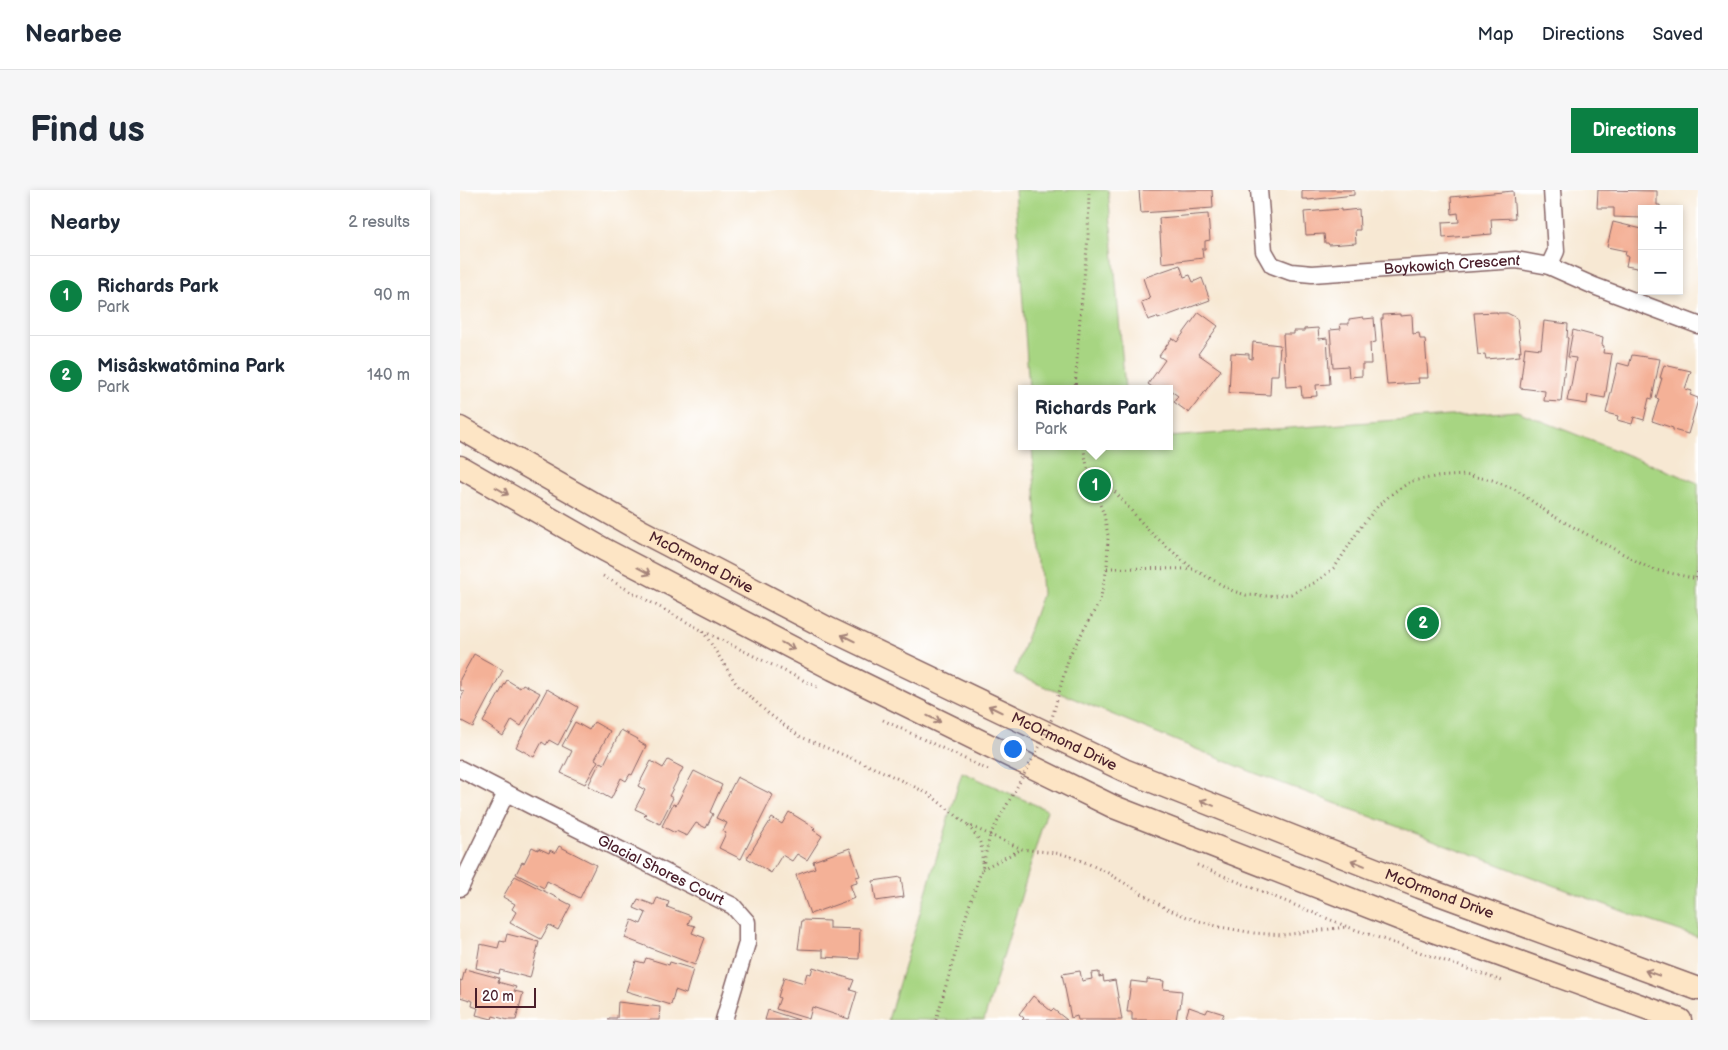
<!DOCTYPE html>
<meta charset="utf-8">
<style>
body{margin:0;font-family:"Balsamiq Sans",sans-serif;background:#f6f6f7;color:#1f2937}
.controls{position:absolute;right:15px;top:15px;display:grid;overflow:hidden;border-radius:0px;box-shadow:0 2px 8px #0003}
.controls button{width:45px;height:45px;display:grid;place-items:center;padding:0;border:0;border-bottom:1px solid #e0e1e3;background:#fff;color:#1f2937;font:25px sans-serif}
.scale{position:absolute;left:15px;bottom:12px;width:61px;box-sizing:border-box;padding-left:5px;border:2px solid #4a1f2b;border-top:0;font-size:14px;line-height:18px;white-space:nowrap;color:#4a1f2b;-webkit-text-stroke:4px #fff;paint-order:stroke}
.you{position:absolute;left:552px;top:558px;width:18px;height:18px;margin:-12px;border:4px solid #fff;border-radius:50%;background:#1a73e8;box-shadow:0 0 0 8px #1a73e833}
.badge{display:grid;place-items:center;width:32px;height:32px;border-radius:50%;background:#0b8043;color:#fff;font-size:16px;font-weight:700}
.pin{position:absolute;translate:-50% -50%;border:2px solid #fff;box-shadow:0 1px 5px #0006}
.popup{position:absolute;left:558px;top:195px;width:155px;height:65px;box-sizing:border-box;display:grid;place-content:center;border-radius:0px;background:#fff;filter:drop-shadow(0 1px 4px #0005);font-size:16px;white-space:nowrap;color:#747a83}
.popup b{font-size:19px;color:#1f2937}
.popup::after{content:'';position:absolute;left:50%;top:100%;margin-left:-10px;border:10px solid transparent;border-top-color:#fff}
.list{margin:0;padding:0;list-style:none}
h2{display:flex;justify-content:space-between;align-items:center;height:65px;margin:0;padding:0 20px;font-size:21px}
h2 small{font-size:16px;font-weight:400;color:#747a83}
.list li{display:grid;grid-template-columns:32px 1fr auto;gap:15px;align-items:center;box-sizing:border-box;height:80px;padding:0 20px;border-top:1px solid #e0e1e3}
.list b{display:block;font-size:19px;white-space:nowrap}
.list p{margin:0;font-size:16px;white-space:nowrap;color:#747a83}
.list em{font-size:16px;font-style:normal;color:#747a83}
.map{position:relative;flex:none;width:1238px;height:830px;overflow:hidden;border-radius:0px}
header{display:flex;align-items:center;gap:30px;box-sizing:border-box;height:70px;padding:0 25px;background:#fff;border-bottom:1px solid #e0e1e3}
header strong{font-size:24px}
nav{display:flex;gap:28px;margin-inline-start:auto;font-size:18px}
.intro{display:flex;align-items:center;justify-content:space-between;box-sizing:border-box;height:120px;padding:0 30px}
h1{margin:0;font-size:35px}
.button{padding:12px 22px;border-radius:0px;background:#0b8043;color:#fff;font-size:18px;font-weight:700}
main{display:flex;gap:30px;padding:0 30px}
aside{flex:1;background:#fff;border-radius:0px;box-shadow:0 2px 8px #0003}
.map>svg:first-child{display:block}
.green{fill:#a7d582;stroke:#787a56}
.building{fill:#f4b197}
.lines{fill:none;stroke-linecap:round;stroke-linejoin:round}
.minor-casing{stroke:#876566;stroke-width:19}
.secondary-casing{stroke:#876566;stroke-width:25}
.path{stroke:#876566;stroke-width:3;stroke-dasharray:1 4;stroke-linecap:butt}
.minor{stroke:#fff;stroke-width:16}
.secondary{stroke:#fde5c5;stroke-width:22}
.path-bridge{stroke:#876566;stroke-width:3;stroke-dasharray:1 4;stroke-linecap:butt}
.oneway{stroke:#a48278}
.labels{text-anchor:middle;stroke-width:4;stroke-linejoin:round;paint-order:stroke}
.street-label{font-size:15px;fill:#4a1f2b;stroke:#fff}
</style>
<header>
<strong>Nearbee</strong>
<nav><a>Map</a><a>Directions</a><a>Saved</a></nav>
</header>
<div class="intro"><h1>Find us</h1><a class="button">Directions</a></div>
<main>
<aside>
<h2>Nearby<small>2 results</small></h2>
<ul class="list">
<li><span class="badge">1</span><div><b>Richards Park</b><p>Park</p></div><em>90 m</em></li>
<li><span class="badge">2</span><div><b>Misâskwatômina Park</b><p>Park</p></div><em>140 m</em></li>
</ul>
</aside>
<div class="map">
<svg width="1238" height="830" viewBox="0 0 1238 830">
<rect width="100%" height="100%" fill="#fff"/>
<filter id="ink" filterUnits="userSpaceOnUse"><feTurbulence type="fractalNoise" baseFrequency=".02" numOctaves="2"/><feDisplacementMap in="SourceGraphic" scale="10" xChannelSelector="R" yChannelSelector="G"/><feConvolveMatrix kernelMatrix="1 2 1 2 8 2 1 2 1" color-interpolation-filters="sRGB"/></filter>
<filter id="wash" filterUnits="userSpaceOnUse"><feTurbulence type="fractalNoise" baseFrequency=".0096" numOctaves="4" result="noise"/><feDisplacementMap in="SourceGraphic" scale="20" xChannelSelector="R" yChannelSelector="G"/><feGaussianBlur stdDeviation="1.12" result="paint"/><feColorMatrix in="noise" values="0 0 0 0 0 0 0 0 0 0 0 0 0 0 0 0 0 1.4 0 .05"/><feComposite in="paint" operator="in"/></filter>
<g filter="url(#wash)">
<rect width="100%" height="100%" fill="#f7e8d3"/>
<path class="green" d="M555,0H648L665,199H569Z
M1057,221L1238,293V747L1181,728L792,582L554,484L582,404L572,256H709V247Z
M502,582L587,620L524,830H428Z"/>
<g id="blocks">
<path class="building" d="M679,0H752L753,18L681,23Z
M842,0H894V5L848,10V9H842Z
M1138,0L1197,1V15H1200V19H1182V28L1154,27V18H1137Z
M1053,1L1055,28L1031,29L1032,44L983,48L982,33L999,32L998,23L992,24L991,7Z
M881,19V21L899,19L900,40H895L896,53L869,55L868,53H865L864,44L846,45L844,22Z
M748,24L750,50L745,51V59H742L743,68L702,73L699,28Z
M1153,32L1182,39V79L1166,76L1168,66H1165L1166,61L1147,57Z
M720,75L724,87L730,85L733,92L742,88L750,110L698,129L697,127L688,130L681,112L690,109L683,88Z
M739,122L758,136L738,164L761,180L729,223L714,212L718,206L710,200L709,201V199H695L688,194L705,170L699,166L712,148L717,152Z
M1037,122V123H1047L1057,128L1061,161H1059L1060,166L1026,169L1025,164L1018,165L1014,123Z
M940,124V126L952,125L953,144L959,143L960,149H965L968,188H958L959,193L927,195L921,129H923V125Z
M903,127L904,129L914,128L916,152L910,153L911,174H902V186L889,187L888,176L873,177L870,140L881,139L880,134H889V129Z
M1084,131L1108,134L1107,148H1108L1101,212L1084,211L1085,201L1060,198L1065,157L1081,159Z
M858,138L859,149L867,148L870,194L856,195L857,206L842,207L841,196L826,197L823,144H834V141H844V139Z
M1113,140L1143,148L1142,155L1144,156L1143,163L1152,164L1145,208L1128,205L1127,214L1107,211L1109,201H1110L1116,168L1108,167Z
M793,152L820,155L818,185H811L810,205L769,203L771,163L789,164V168L792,169Z
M1172,165L1200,169L1192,209L1189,208L1184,230L1174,227L1172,234L1157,230L1158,226L1146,223L1158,173L1169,176Z
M1204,175L1231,181L1225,199L1232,201L1230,205L1238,208V210L1228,244L1213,240V238L1192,231L1199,209L1196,208L1202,188H1200Z
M14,464L43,480L13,537L0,530V510L4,502L0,500V489Z
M47,490L60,498L63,494L80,503L61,536L52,530L43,546L23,532Z
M87,499L118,517L98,555L89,550L86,555L82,552L74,567L56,557Z
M115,532L129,540L134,532L150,541L135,569L138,571L125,594L101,583L112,561L102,556Z
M161,540L178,549L177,551L186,556L172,585L170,584L166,591L161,588L151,609L128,596L140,572L144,574Z
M208,570L223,578L209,606L213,608L200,634L184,626L186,624L175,619L185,600L178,596L191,571L203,578Z
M234,581L262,595L250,622L253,624L246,638L236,633L227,646L216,641L215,643L202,636L213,614L216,615Z
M277,587L313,605L281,669L259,658L266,643L263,641L267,633L256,628Z
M329,622L355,638L353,640L362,646L347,670L337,664L332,671L322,665L311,683L287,668L312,628L322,634Z
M99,656L136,675L120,708L87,691L84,698L56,684L62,672L64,673L72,657L78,660V658L89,663L90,660L95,663Z
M390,658L400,686L396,687L397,693L390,695L395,708L350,724L336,685L355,678L353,671Z
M55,686L111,715L98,740L89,735L81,749L50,733L56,722L52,719L55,714L43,707Z
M441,687L444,707L416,711L413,691Z
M197,708L209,712L207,717L231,726L228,734L235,736L232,743L245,748L235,775L165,748L172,730L181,734L186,723L174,718L178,709L194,715Z
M342,730L369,731V738L400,739L399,769L363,767V760L338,759Z
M47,744L79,752L70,788L40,780L39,784L16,778L20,754L38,758L40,751L45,752Z
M186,768L209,775L210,772L233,779L226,804L215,800L211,815L166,801L176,771L184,773Z
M353,777L394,790L390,800L397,802L389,829L352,817L349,829L316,819L320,808L318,807L324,787L344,793L347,783L351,784Z
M5,779L39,788L38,792L56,797L54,801L63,803L56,830H48L33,826L32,829L16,825L18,818L12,816L13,811L0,807V790L2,791Z
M620,781L622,791L632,789L631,783L639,782V787L643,786L644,792L655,790L662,830H618L617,826L611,828L602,784Z
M687,789L704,791L703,799L722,801L720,818H718L716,830H672V822H667L671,791L687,793Z
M573,806L591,821L593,819L607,830H562L564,828L559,824Z
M158,812L200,817L199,830H148L149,828H157Z
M729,817L746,823L748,819L764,824L761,830H725Z
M308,820L339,830H305Z"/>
</g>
</g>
<g filter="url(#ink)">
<use href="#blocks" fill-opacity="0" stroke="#876566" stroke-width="1"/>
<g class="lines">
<defs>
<g id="minor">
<path id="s1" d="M799,0L804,61L812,75L831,82L852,84L1056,70L1089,76L1134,96L1238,135"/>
<path d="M1089,76L1096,61L1092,0"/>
<path id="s2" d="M0,579L70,615L273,716L287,732V753L264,830"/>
<path d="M0,698L46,603"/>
</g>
<g id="secondary">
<path id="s3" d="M0,238L183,342L367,438L664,580L960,697L1238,799"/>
<path d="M0,277L145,360L373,479L654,617L951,733L1220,830"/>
</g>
</defs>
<use href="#minor" class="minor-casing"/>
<use href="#secondary" class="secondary-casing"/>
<path class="path" d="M615,199L620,127L628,48L629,0
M628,281L641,286L690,342L733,379
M647,378L733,379L773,401L786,405L807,406L831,404L856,392L875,377L902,335L919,315L934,302L952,291L975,287L1005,285L1032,290L1056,300L1093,326L1191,379L1238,389
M143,386L243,441L357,497
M1236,388L1238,381
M243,441L277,495L309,524L339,546L426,583L469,604L508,635L562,659L603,664L627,673L648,683L707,719L732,729L760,737L794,743L823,745L887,737
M609,466L640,411L647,378L648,345L644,325L628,281L623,256
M423,530L528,580
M508,636C520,649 523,654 522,673
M737,675L888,737L1045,792
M522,679L562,659
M476,830L509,716L522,680L530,645"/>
<use href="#minor" class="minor"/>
<use href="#secondary" class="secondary"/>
<path class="path-bridge" d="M530,645L581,554L592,528L609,466"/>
</g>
<defs><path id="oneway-shaft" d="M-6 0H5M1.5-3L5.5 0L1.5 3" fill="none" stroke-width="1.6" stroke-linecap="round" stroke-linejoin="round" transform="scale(1.25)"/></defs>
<g class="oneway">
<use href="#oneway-shaft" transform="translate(42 301) rotate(30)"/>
<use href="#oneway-shaft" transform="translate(184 381) rotate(28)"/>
<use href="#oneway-shaft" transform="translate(388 448) rotate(-154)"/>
<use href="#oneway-shaft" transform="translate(328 456) rotate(28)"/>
<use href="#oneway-shaft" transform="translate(535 519) rotate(-154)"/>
<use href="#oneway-shaft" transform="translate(474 529) rotate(26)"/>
<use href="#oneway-shaft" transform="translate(747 613) rotate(-158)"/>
<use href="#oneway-shaft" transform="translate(898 673) rotate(-158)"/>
<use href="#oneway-shaft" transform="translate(1192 783) rotate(-160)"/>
</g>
</g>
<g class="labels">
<g class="street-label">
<text dy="5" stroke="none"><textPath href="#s1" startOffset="259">Boykowich Crescent</textPath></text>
<text dy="5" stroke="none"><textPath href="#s3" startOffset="276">McOrmond Drive</textPath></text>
<text dy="5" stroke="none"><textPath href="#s3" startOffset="681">McOrmond Drive</textPath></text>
<text dy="5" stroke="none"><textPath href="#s2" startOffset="225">Glacial Shores Court</textPath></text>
<text dy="5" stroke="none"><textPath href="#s3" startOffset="1086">McOrmond Drive</textPath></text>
</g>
</g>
</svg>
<div class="controls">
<button>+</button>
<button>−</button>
</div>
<div class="scale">20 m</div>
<div class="you"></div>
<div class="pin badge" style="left:635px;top:295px">1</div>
<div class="popup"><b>Richards Park</b>Park</div>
<div class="pin badge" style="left:963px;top:433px">2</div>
</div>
</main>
